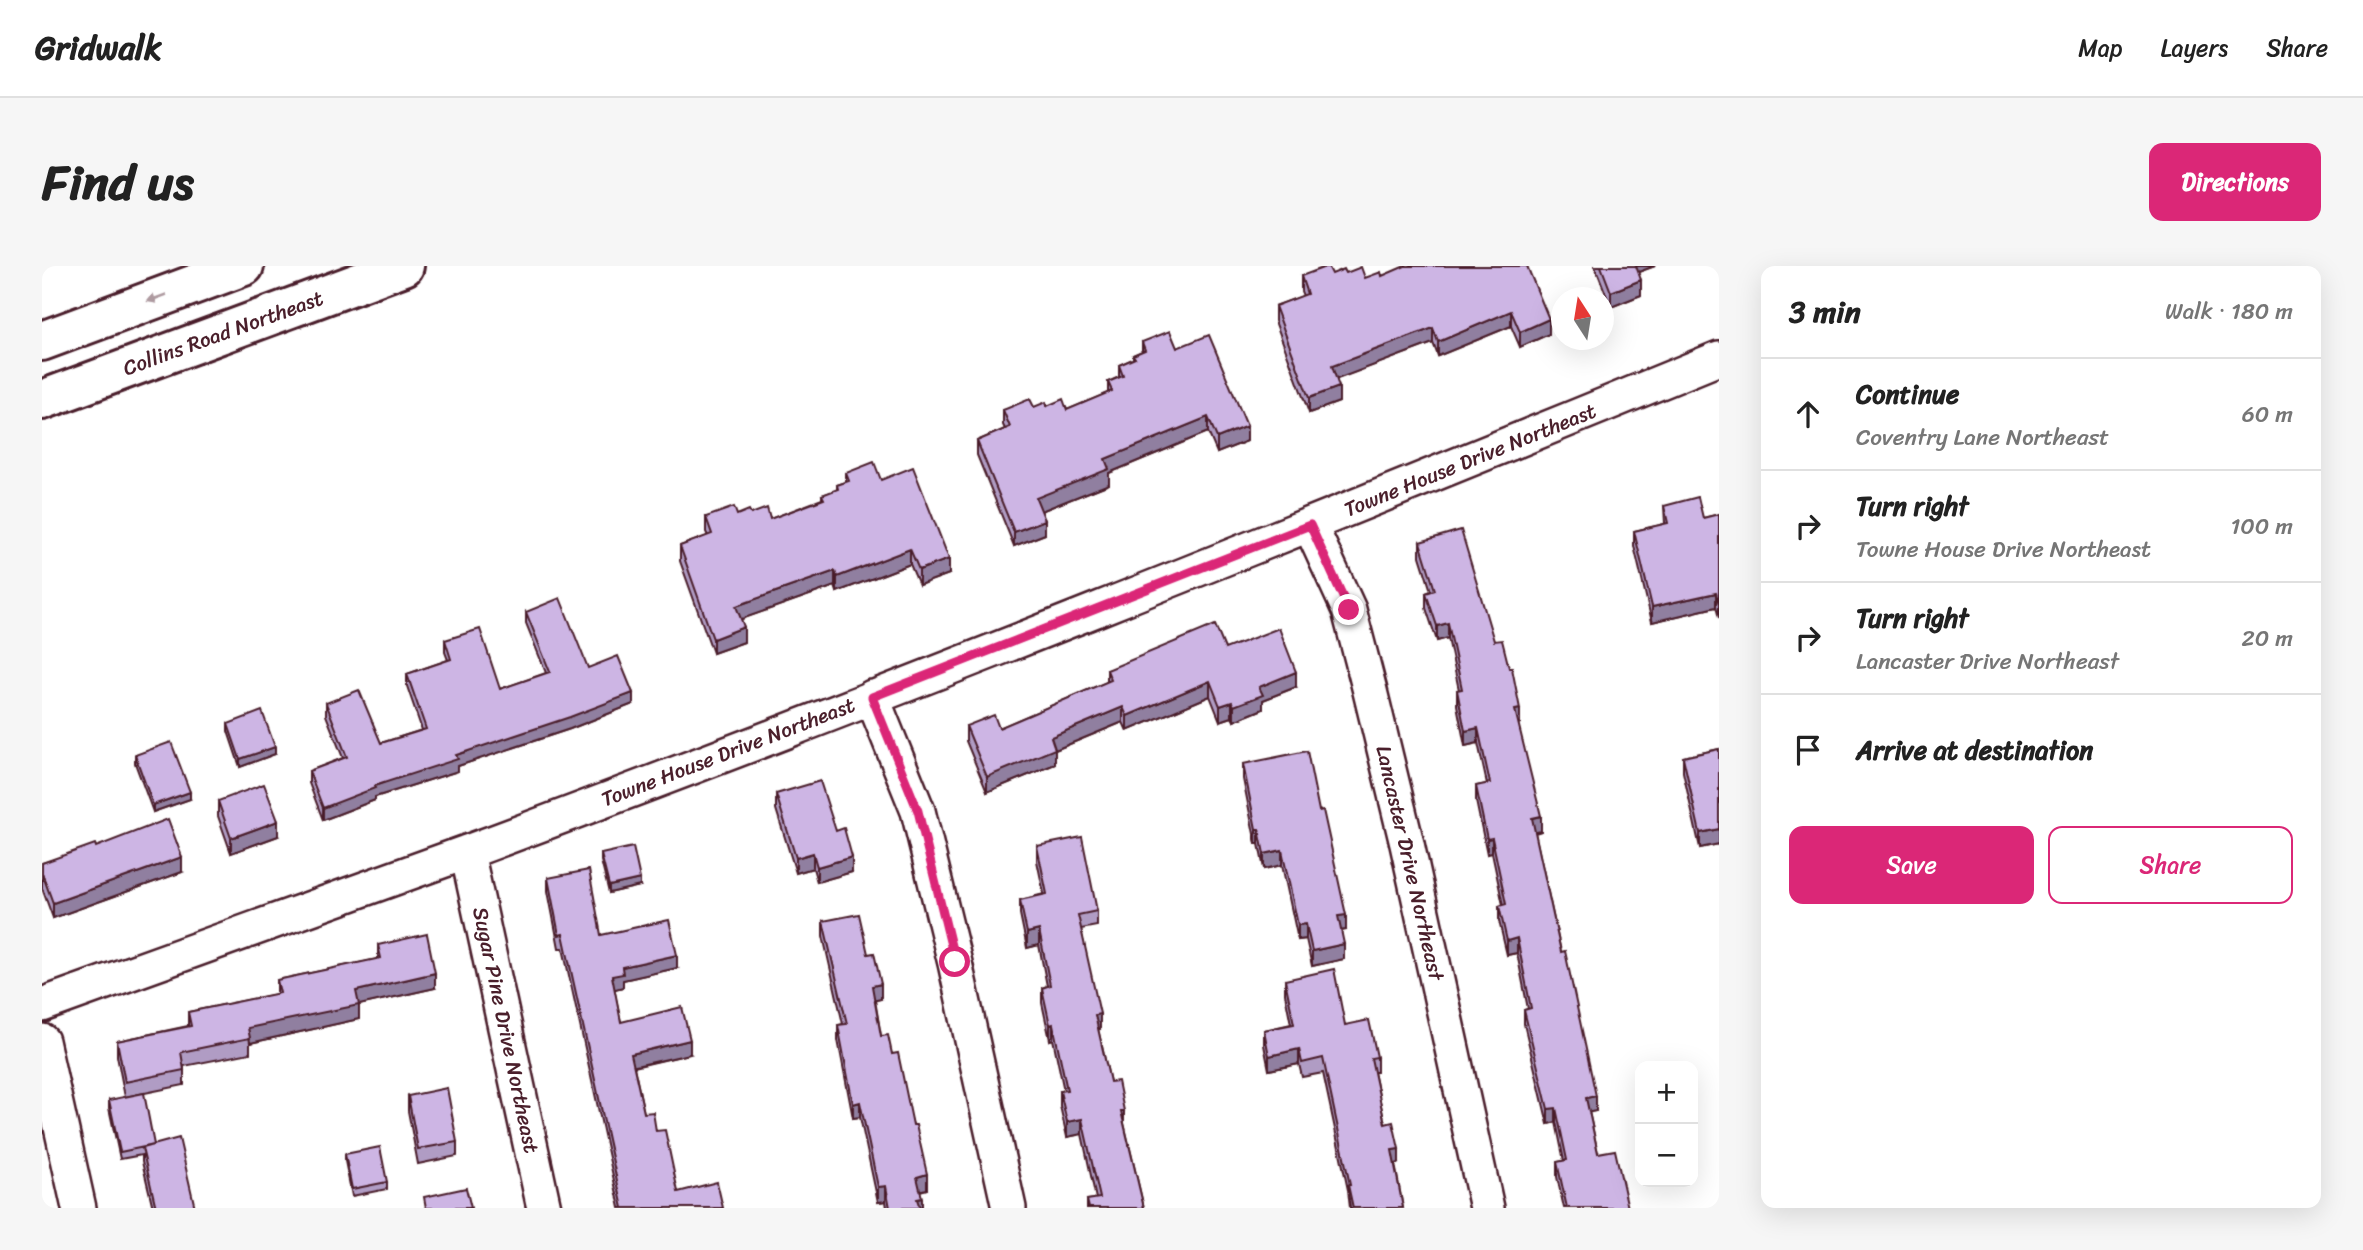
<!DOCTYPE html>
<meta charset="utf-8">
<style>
body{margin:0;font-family:Sriracha,sans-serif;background:#f6f6f6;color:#222}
.controls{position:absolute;right:21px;bottom:21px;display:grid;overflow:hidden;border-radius:14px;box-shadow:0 7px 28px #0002}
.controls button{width:63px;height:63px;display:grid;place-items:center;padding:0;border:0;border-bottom:2px solid #e0e0e0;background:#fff;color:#222;font:35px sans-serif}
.compass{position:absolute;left:1509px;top:21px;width:63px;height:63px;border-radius:50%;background:#fff;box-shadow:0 7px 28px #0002;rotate:348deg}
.stop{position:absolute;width:21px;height:21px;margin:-16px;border:5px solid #db2777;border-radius:50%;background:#fff}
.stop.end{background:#db2777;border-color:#fff;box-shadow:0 2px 7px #0008}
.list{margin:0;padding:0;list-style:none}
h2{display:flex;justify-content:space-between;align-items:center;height:91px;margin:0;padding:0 28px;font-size:30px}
h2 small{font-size:23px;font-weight:400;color:#767676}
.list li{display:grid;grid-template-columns:46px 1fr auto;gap:21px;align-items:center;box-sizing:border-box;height:112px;padding:0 28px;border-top:2px solid #e0e0e0}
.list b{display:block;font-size:26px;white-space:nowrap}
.list p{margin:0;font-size:23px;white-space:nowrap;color:#767676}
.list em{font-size:23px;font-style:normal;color:#767676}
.actions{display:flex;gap:14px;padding:21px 28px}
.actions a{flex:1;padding:16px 0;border:2px solid #db2777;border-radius:14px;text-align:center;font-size:24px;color:#db2777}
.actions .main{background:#db2777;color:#fff}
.icon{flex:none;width:38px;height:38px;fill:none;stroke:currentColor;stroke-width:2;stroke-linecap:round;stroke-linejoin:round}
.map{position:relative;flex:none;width:1677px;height:942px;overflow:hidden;border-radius:14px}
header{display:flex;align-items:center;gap:42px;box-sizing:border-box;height:98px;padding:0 35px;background:#fff;border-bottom:2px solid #e0e0e0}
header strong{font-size:33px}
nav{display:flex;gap:38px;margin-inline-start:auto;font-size:24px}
.intro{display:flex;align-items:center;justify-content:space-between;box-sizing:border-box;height:168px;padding:0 42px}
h1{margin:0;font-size:49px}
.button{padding:18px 32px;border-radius:14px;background:#db2777;color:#fff;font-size:24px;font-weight:700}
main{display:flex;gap:42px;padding:0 42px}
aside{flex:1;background:#fff;border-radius:14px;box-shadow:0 7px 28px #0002}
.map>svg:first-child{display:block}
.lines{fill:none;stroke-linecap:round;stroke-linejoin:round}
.minor-casing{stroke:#4a1f2b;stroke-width:38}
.motorway-casing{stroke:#4a1f2b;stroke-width:44}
.minor{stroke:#fff;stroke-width:33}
.motorway{stroke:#fff;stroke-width:38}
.wall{fill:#b09cc4;stroke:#4a1f2b;stroke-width:2}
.shaded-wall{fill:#907fa0;stroke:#4a1f2b;stroke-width:2}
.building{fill:#cdb5e4;stroke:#4a1f2b;stroke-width:2}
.oneway{fill:#ae9aa0}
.route{stroke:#db2777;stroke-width:9}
.labels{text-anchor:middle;stroke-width:6;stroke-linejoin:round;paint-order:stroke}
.street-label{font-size:21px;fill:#4a1f2b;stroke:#fff}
</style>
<header>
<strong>Gridwalk</strong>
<nav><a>Map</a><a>Layers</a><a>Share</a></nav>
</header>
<div class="intro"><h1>Find us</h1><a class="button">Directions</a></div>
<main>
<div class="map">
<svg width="1677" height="942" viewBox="0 0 1677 942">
<rect width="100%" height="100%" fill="#fff"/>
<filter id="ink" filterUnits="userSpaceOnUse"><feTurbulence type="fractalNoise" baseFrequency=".0143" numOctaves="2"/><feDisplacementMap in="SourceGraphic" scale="14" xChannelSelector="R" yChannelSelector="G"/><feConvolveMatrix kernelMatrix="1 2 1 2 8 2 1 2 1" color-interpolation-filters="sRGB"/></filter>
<g filter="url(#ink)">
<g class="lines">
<defs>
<path id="minor" d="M1268,259L1307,344L1328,425L1365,578L1445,942
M830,431L876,545L913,697L967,942
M425,586L502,942
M0,739C142,688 284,638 425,586C846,430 1262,262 1677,92
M0,775L37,942"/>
<path id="motorway" d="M0,75L202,0
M0,134L362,0"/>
</defs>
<use href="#minor" class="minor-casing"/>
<use href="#motorway" class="motorway-casing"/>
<use href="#minor" class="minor"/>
<use href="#motorway" class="motorway"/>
</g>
<path class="wall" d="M1485,0L1507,68L1478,81L1469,60L1396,90L1391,77L1294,113L1297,136L1267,147L1233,55V40L1261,30L1259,25V10L1304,7L1323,12L1340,10Z
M1553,0H1613L1596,6L1599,29L1569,41Z
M1100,76L1135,82L1205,175L1175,187L1166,166L1067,207V218L999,245L1003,268L972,280L935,189V175L963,163L961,159V144L1005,140L1025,144L1066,127V116L1077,111V99L1091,93V89L1100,85Z
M804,207L839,214L907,308L877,319L868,298L795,326L793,320L699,353L702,376L671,387L638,295V280L666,270L664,266V251L709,248L728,253L780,233V229L795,224V219L804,216Z
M1622,240L1661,252L1677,248V352L1674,341L1610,356L1592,280V265L1623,258Z
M1378,276L1452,375L1478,457L1476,458L1499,565L1493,567L1554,845L1547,846L1556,887L1586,942H1522L1515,911V896L1522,895L1514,856L1506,858L1482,758V744L1486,743L1475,687L1465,689L1457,655V640L1461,639L1450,587L1445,588L1434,535V520L1445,518L1436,477L1423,480L1415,439V424H1417L1406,372L1395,375L1384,342V327L1389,325L1378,290Z
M484,346L546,402L591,438L528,463L416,500V505L333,531V534L281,554L267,517V505L301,492L284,449V437L339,477L380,464L365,420V408L406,394L403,386V374L458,423L504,407L484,357Z
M1183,383L1254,421L1221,434V443L1192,455L1190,451L1178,455L1168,430L1085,465L1081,456L1013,484V498L945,526L924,475V460L957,462L1065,416V404Z
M186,458L233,488L198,501L186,465Z
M1677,483V578L1658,582L1641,506V491Z
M93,489L148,533L111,546L93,497Z
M1201,498L1277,545L1304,664L1299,665L1302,693L1270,700L1264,673L1256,674L1240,599L1222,603L1217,578H1214L1201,513Z
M734,528L794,565L810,606L775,616L771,602L754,607L734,543Z
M176,535L236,570L189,587L176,550Z
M995,580L1055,645V660L1039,663L1058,763H1056L1068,816L1082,845V857L1102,942H1045V934L1054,933L1040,868L1025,871L1018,840V825H1022L1011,773L1008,774L1000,737V722L1005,720L997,679L985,682L978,648V634L1002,628L995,595Z
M54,581L140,606L11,652L0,622V597Z
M559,588L598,620L567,627L559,595Z
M506,612L559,669L635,702L581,714V721L572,723L579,756L648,788L592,801L602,847L614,865L636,926L681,942H578L521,682H517L506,625Z
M781,655L826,688L839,733L833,734L839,770L850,788L871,859L885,923L878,925L880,942H845L844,935L836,936L818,851L811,852L796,774V759L801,758L781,670Z
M336,679L393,722L317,739V753L208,777V787L142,800V819L83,831L75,790V775L146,760V746L235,728V714L336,693Z
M1243,714L1303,759L1335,791V806H1332L1343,858L1357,897L1353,898L1361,942H1308L1306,924L1281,807L1260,811L1257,798L1227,804L1222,779V764L1249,758L1243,728Z
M366,830L415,876V890L376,898L366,845Z
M67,834L112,879L153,942H111L100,896V889L78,893L67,842Z
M303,888L345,916V923L310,930L303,895Z"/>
<path class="shaded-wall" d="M1591,0H1613L1591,8Z
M1599,14V29L1569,41V26Z
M1469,45V60L1396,90V76Z
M1507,53V68L1478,81V66Z
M1391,62V77L1290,115V100Z
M1297,121V136L1267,147V132Z
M1166,151V166L1067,207V218L994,247V232L1063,193Z
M1205,160V175L1175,187V172Z
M1003,254V268L972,280V266Z
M868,283V298L795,326V311Z
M907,293V308L877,319V304Z
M793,305V320L694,355V340Z
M1674,327V341L1610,356V341Z
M1406,357V372L1395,375V360Z
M702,361V376L671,387V373Z
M1254,406V421L1221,434V443L1192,455V440L1217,421Z
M1168,415V430L1085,465V450Z
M591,427V438L528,463L416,500V505L333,531V534L281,554V542L332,520L414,489Z
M1190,436V451L1178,455V440Z
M1081,441V456L1013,484V498L945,526V511L1009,471Z
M1478,443V457L1473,459V444Z
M1436,462V477L1423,480V465Z
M233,481V488L198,501V493Z
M148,526V533L111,546V539Z
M1499,550V565L1490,567V552Z
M236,555V570L189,587V572Z
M1214,563H1217V578H1214Z
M1677,563V578L1658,582V567Z
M1450,572V587L1445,588V573Z
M1240,584V599L1222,603V588Z
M771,587V602L754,607V592Z
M140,591V606L11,652V637Z
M810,591V606L775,616V601Z
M598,613V620L567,627V620Z
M1304,649V664L1296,665V650Z
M1264,658V673L1256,674V659Z
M997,664V679L985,682V667Z
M1475,672V687L1465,689V675Z
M1302,678V693L1270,700V685Z
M635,689V702L581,714V721L570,724V710L580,701Z
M393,707V722L317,739V753L208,777L206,762L314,725Z
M839,718V733L830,735V720Z
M1058,748V763L1053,764V749Z
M1011,758V773L1008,774V759Z
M648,774V788L589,801V788Z
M1257,783V798L1227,804V790Z
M1554,830V845L1544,847V832Z
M818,836V851L811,852V838Z
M1514,842V856L1506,858V843Z
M1040,853V868L1025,871V856Z
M1357,883V897L1350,899V884Z
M885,908V923L875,925V911Z
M844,920V935L836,936V921Z
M880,932V942H875V933Z"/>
<path class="building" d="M1286,0L1290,8L1302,3L1304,7L1319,1L1323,12L1339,6L1340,10L1363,0H1485L1507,53L1478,66L1469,45L1396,76L1391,62L1290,100L1297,121L1267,132L1233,40L1265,28L1259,10Z
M1559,0H1594L1599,14L1569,26Z
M1128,65L1135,82L1167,69L1205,160L1175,172L1166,151L1063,193L1067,203L994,232L1003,254L972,266L935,175L968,161L961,144L988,133L992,141L1004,136L1005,140L1021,133L1025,144L1070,125L1066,116L1081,110L1077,99L1093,92L1091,89L1103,84L1100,76Z
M832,196L839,214L871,201L907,293L877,304L868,283L795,311L793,305L694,340L702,361L671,373L638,280L670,268L664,251L692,241L695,249L707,244L709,248L725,242L728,253L782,233L780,229L796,223L795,219L807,215L804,207Z
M1656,231L1661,252L1677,248V338L1674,327L1610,341L1592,265L1626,257L1622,240Z
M1419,264L1452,375L1460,374L1467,402H1470L1478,443L1473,444L1499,550L1490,552L1519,686L1523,685L1554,830L1544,832L1556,887L1573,884L1586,942H1525L1515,896L1525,894L1514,842L1506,843L1482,744L1489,742L1475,672L1465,675L1457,640L1464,638L1450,572L1445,573L1434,520L1448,517L1436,462L1423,465L1415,424L1420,423L1406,357L1395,360L1384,327L1393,324L1378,276Z
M518,332L546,402L576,390L591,427L528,451L414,489L416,493L332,520L333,522L281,542L267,505L305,491L284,437L317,424L339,477L384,463L365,408L409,393L403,374L438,363L458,423L508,406L484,346Z
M1173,359L1183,383L1237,362L1254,406L1217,421L1221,429L1192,440L1190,436L1178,440L1168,415L1085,450L1081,441L1009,471L1013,483L945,511L924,460L952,449L957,462L1069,414L1065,404Z
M220,445L233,481L198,493L186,458Z
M129,476L148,526L111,539L93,489Z
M1677,483V563L1658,567L1641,491Z
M1265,485L1277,545L1281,544L1304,649L1296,650L1302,678L1270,685L1264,658L1256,659L1240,584L1222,588L1217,563H1214L1201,498Z
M778,515L794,565L802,562L810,591L775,601L771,587L754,592L734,528Z
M222,518L236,555L189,572L176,535Z
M126,553L140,591L11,637L0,607V597L53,578L54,581Z
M1040,571L1055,645L1036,649L1058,748L1053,749L1068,816L1076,815L1082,845H1079L1102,942H1047L1045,934L1058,932L1040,853L1025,856L1018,825L1025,824L1011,758L1008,759L1000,722L1008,719L997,664L985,667L978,634L1005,628L995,580Z
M591,581L598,613L567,620L559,588Z
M547,604L559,669L627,654L635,689L580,701L581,708L570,710L579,756L640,741L648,774L589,788L602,847L611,846L614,865L623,864L636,926L675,916L681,942H581L521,668L517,669L506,612Z
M817,648L826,688L832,687L839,718L830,720L839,770L846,769L850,788L856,787L871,859H874L885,908L875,911L880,932L875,933L878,942H848L844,920L836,921L818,836L811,838L796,759L805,758L781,655Z
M385,668L393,707L314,725L317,739L206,762L208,772L139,786L142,804L83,816L75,775L149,760L146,746L238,727L235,714L339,692L336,679Z
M1292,703L1303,759L1327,754L1335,791L1329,792L1343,858L1351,856L1357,883L1350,884L1361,942H1311L1306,919H1308L1281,792L1260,797L1257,783L1227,790L1222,764L1252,758L1243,714Z
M405,822L415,876L376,883L366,830Z
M102,827L112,879L78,886L67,834Z
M137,872L153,942H114L100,882Z
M338,881L345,916L310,923L303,888Z
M424,922L429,942H384L382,931Z"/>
<defs><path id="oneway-solid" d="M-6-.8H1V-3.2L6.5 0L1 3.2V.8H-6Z" transform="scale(1.75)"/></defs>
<use class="oneway" href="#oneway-solid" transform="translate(115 32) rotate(160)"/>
</g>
<g class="lines" filter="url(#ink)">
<path class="route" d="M913,696L876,545L830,431L1268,259L1307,344"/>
</g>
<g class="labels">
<g class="street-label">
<text transform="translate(181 67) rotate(-20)" y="7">Collins Road Northeast</text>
<text transform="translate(1428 194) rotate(-22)" y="7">Towne House Drive Northeast</text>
<text transform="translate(686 486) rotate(-21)" y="7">Towne House Drive Northeast</text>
<text transform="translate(1368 597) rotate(77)" y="7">Lancaster Drive Northeast</text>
<text transform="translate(464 764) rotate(78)" y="7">Sugar Pine Drive Northeast</text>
</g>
</g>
</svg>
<div class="controls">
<button>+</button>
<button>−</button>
</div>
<svg class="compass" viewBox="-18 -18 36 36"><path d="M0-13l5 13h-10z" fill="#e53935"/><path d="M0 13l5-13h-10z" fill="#767676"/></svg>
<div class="stop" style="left:913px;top:696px"></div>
<div class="stop end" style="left:1307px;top:344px"></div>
</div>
<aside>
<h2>3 min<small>Walk · 180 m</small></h2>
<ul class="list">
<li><svg class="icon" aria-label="ahead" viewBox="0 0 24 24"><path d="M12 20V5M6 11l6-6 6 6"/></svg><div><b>Continue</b><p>Coventry Lane Northeast</p></div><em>60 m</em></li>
<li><svg class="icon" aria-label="right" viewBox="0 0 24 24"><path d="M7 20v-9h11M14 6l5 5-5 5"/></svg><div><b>Turn right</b><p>Towne House Drive Northeast</p></div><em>100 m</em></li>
<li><svg class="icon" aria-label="right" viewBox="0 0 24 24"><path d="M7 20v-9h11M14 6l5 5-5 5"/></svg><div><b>Turn right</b><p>Lancaster Drive Northeast</p></div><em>20 m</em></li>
<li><svg class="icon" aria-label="arrive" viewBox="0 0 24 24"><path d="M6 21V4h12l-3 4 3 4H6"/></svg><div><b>Arrive at destination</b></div></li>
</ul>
<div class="actions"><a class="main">Save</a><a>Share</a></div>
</aside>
</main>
